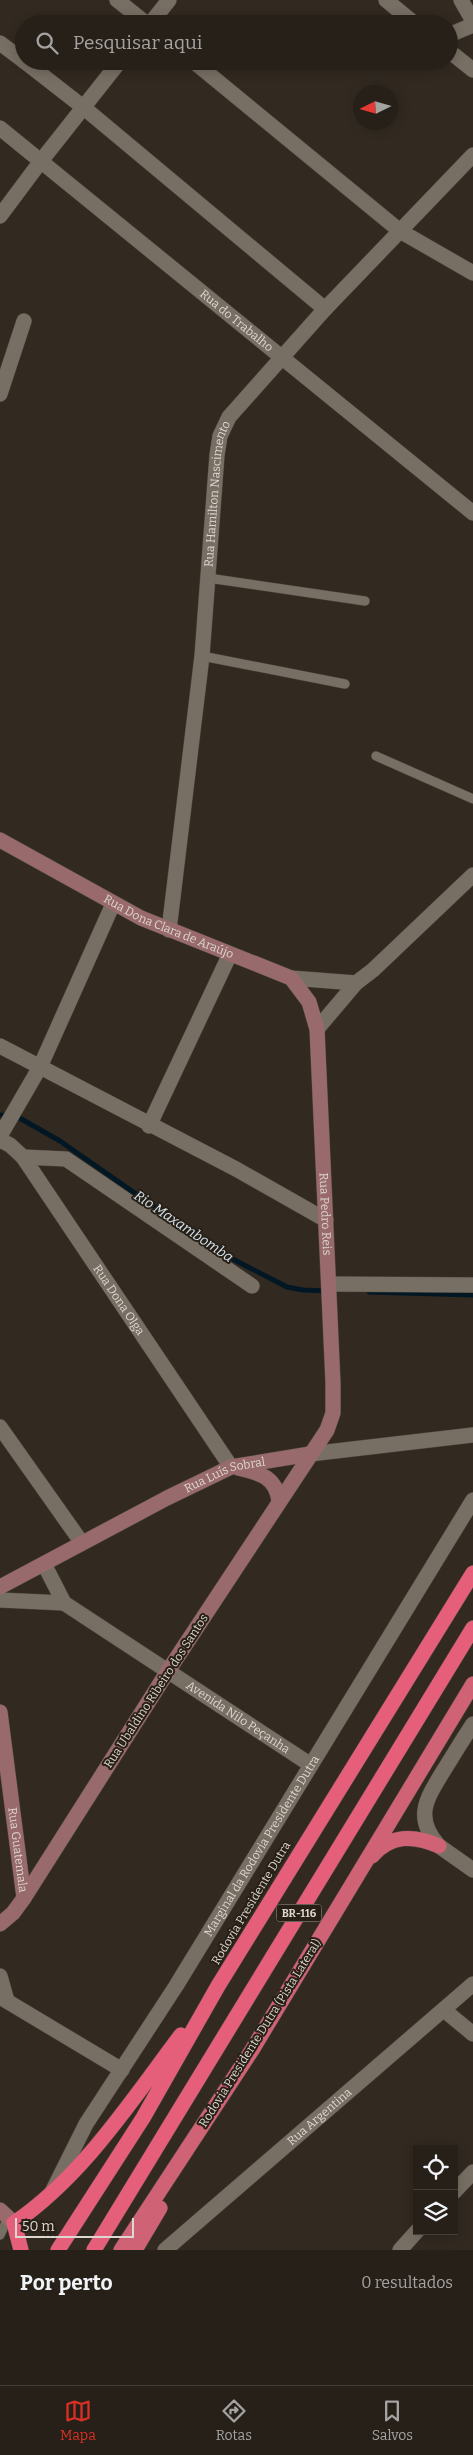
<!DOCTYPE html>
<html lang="pt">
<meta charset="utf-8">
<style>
body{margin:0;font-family:Bitter,serif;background:#2e2822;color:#f1f3f6}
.controls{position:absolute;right:15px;bottom:15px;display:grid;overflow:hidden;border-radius:0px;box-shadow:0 2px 12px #0003}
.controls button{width:45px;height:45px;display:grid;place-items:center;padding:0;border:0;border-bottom:1px solid #423e38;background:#262019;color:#f1f3f6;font:25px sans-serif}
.compass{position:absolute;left:353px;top:85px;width:45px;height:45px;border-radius:50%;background:#262019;box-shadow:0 2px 12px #0003;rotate:265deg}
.scale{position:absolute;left:15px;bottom:12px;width:119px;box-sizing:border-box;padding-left:5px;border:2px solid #dcd7d0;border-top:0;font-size:14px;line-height:18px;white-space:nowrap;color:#dcd7d0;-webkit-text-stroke:4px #282017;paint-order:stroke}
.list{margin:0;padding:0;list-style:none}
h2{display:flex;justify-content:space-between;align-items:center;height:65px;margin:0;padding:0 20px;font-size:21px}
h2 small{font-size:16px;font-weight:400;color:#a4a3a2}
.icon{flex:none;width:28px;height:28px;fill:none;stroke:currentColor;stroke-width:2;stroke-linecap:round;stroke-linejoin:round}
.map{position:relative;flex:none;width:473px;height:2250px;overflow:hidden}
.search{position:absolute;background:#262019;box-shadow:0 2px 12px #0003;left:15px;right:15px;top:15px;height:55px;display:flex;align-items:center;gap:12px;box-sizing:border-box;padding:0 18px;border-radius:28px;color:#a4a3a2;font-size:19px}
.sheet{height:135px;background:#262019}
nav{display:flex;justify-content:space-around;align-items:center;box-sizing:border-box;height:70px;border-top:1px solid #423e38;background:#262019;font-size:14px;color:#a4a3a2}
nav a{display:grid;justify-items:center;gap:2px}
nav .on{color:#d93025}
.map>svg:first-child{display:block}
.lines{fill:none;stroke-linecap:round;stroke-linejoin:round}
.stream{stroke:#021724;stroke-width:5}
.service-casing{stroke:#4c463d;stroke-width:10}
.minor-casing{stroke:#4c463d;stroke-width:16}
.tertiary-casing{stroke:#4c463d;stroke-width:16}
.secondary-casing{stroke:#4c463d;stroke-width:16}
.trunk-casing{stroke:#4c463d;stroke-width:16}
.motorway-casing{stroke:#4c463d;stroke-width:16}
.service{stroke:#786f64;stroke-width:9}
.minor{stroke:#786f64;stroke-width:15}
.tertiary{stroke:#786f64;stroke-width:15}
.secondary{stroke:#996a6b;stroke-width:15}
.trunk{stroke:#d06276;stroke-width:15}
.motorway{stroke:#e65f7a;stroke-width:15}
.labels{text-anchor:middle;stroke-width:4;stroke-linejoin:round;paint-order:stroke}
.shield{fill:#282017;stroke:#a6a098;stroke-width:1}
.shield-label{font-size:11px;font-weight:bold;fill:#dcd7d0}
.street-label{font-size:12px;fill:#dcd7d0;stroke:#282017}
.water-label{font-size:14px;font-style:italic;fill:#d5e6f3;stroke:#282017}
</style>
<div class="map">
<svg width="473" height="2250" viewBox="0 0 473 2250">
<rect width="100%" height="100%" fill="#322a21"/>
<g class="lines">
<path class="stream" d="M0,1115L16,1116L60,1141L221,1253L287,1287L303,1290L328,1291
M369,1292L473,1295"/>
<defs>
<path id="service" d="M208,578L365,601
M202,656L345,684
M376,756L473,799
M0,2235L8,2218"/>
<g id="minor">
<path d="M117,0L147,24"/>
<path d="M386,0L415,24"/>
<path d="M461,0L473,21"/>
<path d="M150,24L169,0"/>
<path d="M449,35L473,25"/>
<path d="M0,43L24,61"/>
<path d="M449,51L473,70"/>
<path d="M24,61L83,107L325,309"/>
<path d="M193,61L400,231L473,273"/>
<path id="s1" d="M0,128L473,513"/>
<path d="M0,216L41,161L120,61"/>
<path d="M0,394L24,321"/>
<path id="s2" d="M169,930L202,656L217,455L220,436L229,417L325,309L473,155"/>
<path d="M291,978L356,983"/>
<path d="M317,1029L356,983L373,970L473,875"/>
<path d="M0,1046L236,1169L326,1220"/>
<path d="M149,1126L230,954"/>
<path d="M0,1136L40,1067L113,904"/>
<path id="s3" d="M0,1140L10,1145L23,1157L231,1467"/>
<path d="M23,1157L66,1159L252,1286"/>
<path d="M330,1284L473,1285"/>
<path d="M0,1427L82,1543"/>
<path d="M310,1454L473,1435"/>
<path id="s4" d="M44,1564L64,1603L311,1765"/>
<path d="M0,1600L64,1603"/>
<path d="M439,1846C413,1817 427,1798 444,1770C454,1754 463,1739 473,1724"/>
<path d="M0,1976L7,2001"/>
<path d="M0,1997L122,2070"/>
<path d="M444,2010L473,2034"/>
<path id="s5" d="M52,2192L86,2124L176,1986L473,1500"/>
<path d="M454,2192L473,2172"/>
<path d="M400,2250L417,2231"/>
</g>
<g id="tertiary">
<path d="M439,1846L473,1870"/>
<path id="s6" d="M165,2250L473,1984"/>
</g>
<g id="secondary">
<path id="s7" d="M0,840L141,918L291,978L309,1002L317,1029L333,1383V1413L327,1430L168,1671L24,1898L13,1913L0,1924"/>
<path d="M238,1468C260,1473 276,1477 279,1501"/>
<path id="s8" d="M0,1587L167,1498L231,1467L310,1454"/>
<path id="s9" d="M0,1712L24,1898"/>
<path d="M0,2210L14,2223"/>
</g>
<path id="trunk" d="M372,1856C391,1834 414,1835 439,1846
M121,2250L252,2050L473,1684
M135,2250L160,2208"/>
<path id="motorway" d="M21,2250L14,2223C83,2176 131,2101 181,2035
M58,2250L143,2118L218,1986L473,1573
M94,2250L473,1628"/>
</defs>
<use href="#service" class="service-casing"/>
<use href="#minor" class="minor-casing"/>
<use href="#tertiary" class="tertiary-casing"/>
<use href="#secondary" class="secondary-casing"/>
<use href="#trunk" class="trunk-casing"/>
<use href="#motorway" class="motorway-casing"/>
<use href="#service" class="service"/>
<use href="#minor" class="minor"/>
<use href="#tertiary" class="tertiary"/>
<use href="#secondary" class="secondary"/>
<use href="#trunk" class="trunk"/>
<use href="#motorway" class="motorway"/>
</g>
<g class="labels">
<rect class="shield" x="276.5" y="1904.5" width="45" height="17" rx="4"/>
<g class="shield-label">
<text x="299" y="1917">BR-116</text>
</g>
<g class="street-label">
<text dy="4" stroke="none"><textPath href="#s1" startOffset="305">Rua do Trabalho</textPath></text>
<text dy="4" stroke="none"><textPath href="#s2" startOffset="439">Rua Hamilton Nascimento</textPath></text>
<text dy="4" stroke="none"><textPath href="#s7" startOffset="190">Rua Dona Clara de Araújo</textPath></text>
<text dy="4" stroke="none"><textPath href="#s7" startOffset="566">Rua Pedro Reis</textPath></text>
<text dy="4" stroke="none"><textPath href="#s3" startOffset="201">Rua Dona Olga</textPath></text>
<text dy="4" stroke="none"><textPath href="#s8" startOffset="252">Rua Luís Sobral</textPath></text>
<text transform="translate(156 1691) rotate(-57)" y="4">Rua Ubaldino Ribeiro dos Santos</text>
<text dy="4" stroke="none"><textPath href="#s4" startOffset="252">Avenida Nilo Peçanha</textPath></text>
<text dy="4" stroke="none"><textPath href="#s5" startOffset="405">Marginal da Rodovia Presidente Dutra</textPath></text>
<text dy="4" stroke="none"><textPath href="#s9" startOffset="139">Rua Guatemala</textPath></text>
<text transform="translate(251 1903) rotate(-59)" y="4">Rodovia Presidente Dutra</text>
<text transform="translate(260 2033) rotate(-58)" y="4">Rodovia Presidente Dutra (Pista Lateral)</text>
<text dy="4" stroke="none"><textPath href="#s6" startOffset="204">Rua Argentina</textPath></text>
</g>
<g class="water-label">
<text transform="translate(184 1226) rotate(34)" y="5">Rio Maxambomba</text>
</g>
</g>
</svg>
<div class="controls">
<button><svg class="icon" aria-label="locate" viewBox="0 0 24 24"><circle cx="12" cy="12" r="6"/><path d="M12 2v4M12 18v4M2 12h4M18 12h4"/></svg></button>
<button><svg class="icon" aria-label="layers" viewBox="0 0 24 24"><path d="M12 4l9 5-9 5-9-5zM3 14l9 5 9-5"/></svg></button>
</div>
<svg class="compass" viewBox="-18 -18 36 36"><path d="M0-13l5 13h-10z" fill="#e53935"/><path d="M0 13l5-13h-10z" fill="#a4a3a2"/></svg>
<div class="scale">50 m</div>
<div class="search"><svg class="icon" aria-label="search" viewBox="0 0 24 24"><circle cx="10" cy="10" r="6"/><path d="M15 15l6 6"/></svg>Pesquisar aqui</div>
</div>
<section class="sheet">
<h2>Por perto<small>0 resultados</small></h2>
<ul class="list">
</ul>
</section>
<nav>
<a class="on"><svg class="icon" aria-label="map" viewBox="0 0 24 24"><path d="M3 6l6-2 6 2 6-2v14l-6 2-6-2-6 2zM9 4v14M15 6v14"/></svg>Mapa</a>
<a><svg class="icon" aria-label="directions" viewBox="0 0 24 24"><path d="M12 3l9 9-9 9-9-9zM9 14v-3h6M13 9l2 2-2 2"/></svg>Rotas</a>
<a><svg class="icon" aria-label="saved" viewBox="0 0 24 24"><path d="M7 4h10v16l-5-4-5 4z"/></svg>Salvos</a>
</nav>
